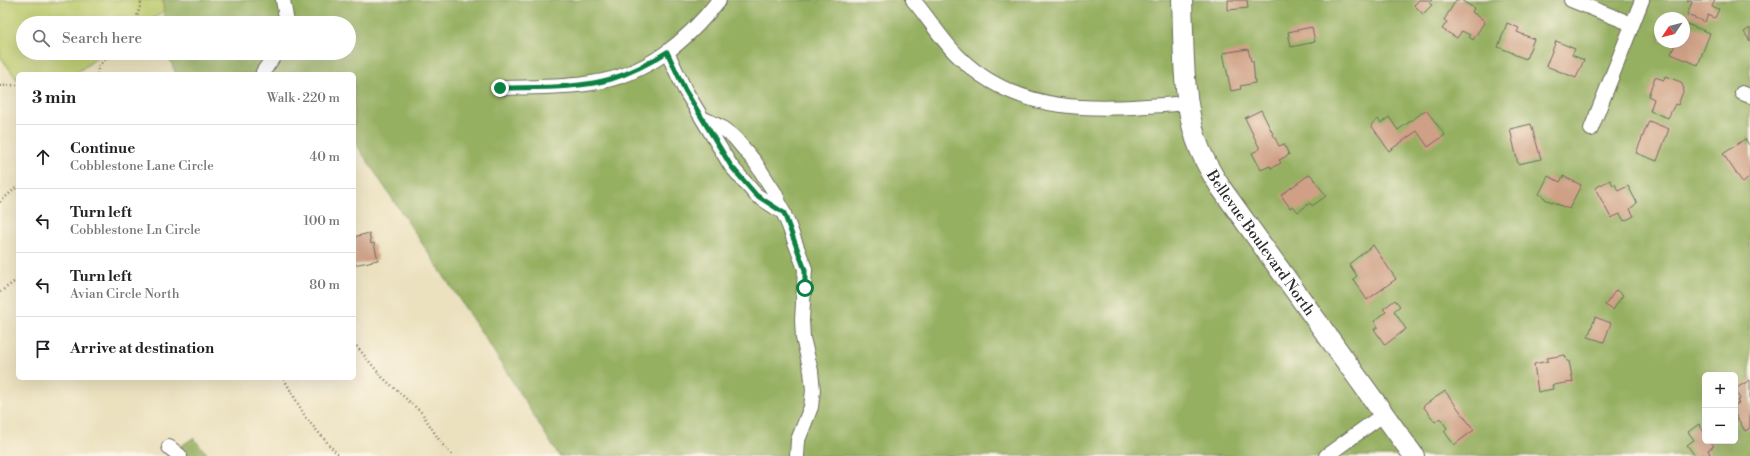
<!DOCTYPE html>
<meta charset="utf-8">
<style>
body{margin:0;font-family:"Libre Bodoni",serif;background:#f2f2f2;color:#202124}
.controls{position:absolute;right:12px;bottom:12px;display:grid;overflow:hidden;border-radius:6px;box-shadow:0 4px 16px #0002}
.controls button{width:36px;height:36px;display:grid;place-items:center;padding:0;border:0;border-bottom:1px solid #e0e0e0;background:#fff;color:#202124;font:20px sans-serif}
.compass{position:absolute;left:1654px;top:12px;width:36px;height:36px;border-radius:50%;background:#fff;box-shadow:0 4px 16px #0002;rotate:235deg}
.stop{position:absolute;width:12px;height:12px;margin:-9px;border:3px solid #0b8043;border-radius:50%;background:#fff}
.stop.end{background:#0b8043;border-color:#fff;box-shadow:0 1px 4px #0008}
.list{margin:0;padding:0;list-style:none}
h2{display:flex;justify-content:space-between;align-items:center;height:52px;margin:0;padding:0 16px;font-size:17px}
h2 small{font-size:13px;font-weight:400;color:#757577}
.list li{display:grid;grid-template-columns:26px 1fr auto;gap:12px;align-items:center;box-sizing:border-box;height:64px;padding:0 16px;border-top:1px solid #e0e0e0}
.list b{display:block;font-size:15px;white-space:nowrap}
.list p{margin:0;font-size:13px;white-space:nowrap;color:#757577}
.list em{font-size:13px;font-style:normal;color:#757577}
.icon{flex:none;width:22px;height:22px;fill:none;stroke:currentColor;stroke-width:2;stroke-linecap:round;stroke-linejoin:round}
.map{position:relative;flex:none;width:1750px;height:456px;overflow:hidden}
.search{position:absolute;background:#fff;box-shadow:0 4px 16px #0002;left:16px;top:16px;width:340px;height:44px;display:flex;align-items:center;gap:10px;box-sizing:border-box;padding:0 14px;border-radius:22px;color:#757577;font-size:15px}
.panel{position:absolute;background:#fff;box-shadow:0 4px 16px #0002;left:16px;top:72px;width:340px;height:308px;border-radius:6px}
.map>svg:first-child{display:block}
.green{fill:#bdcc6f;stroke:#747c4d}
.forest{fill:#96b062;stroke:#606e46;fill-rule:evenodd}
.building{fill:#cfa085}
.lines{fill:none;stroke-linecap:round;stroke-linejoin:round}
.minor-casing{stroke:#6e6b5f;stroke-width:16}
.secondary-casing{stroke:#6e6b5f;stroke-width:22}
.path{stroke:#6e6b5f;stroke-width:2.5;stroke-dasharray:1 3;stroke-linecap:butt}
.minor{stroke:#fff;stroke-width:14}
.secondary{stroke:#fff;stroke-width:20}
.route{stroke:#0b8043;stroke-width:5}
.labels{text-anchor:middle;stroke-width:4;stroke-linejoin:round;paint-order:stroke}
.street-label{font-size:15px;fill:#2b2b2b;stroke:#fcf5e5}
</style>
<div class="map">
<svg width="1750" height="456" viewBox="0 0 1750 456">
<rect width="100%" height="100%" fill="#fcf5e5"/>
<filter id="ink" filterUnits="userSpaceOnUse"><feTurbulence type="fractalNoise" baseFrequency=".025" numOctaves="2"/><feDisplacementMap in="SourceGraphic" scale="8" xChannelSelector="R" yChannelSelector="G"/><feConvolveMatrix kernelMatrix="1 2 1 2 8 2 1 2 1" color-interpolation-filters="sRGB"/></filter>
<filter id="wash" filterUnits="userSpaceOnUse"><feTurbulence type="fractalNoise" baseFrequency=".012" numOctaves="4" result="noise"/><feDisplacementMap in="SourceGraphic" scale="16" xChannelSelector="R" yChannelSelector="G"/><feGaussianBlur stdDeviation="0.9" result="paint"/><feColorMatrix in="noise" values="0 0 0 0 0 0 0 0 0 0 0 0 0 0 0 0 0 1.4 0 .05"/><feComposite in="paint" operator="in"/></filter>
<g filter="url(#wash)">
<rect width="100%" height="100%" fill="#ebe1bf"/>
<path class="green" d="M0,0H179L147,23H23V53H104L75,74H18V81L0,56Z"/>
<path class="forest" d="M163,0H1750V456H559L489,344L354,141V74H176L167,53H349V23H164ZM1660,18H1684V42H1660ZM1705,375H1735V441H1705Z
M193,438L209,456H166Z"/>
<g id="blocks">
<path class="building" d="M1228,0H1247L1248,8L1228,10Z
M1419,0H1432L1429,3L1432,5L1423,14L1414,5Z
M1456,0H1461L1474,8L1472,12L1485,21L1473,40L1469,37L1470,35L1462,31L1457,38L1442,29L1447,22L1444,20Z
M1687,0H1715L1712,7L1719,9L1715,18L1708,15L1705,22L1687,15L1692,2Z
M1507,23L1519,28L1517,32L1534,39L1526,59L1513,54V53L1498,47Z
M1684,23L1710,33L1698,65L1671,54L1676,42H1684Z
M1312,27L1315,42L1291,47L1288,32Z
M1750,28V41L1744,32Z
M1556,41L1575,49L1572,55L1584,60L1576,78L1546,66Z
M1248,49L1251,61H1253L1255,83L1240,86L1241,89L1231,91L1223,53Z
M1665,76L1681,82L1684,89L1678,105L1675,104L1668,118L1650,111L1654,99L1648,96L1655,77L1664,80Z
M1261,110L1279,146L1284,144L1289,155L1279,160L1281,163L1271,168L1270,166L1261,170L1252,153L1260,149L1245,118Z
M1426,110L1445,135L1428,147L1417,131L1389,151L1371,125L1378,119L1381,123L1389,117L1398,130Z
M1649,121L1669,129L1657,161L1636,153Z
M1531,124L1541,159L1518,164L1510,129Z
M1745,139L1750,146V177L1743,183L1723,154Z
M1310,174L1326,196L1312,206L1310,203L1298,212L1293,206L1290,208L1281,195Z
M1548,176L1560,182L1563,176L1581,185L1569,209L1545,199V198L1539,194Z
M1610,180L1613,185L1615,184L1618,191L1628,186L1637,203L1630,209L1634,216L1624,221L1620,214L1611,218L1595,188Z
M369,233L371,244L374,243L378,260L354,265V237Z
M1373,245L1396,279L1367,300L1353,279L1357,276L1349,264Z
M1616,290L1623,295L1613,310L1605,305Z
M1395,300L1400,306L1394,311L1406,329L1385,345L1374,329L1378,327L1374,321L1386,312L1383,309Z
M1595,317L1611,323L1604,342L1588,337Z
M1565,355L1567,361H1569L1573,382L1552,385L1553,389L1538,392L1534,364L1548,361L1547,358Z
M1750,380V428L1745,431L1735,414V405L1739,403L1737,401L1740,399L1735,389Z
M1445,391L1474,430L1454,445L1444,431L1447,428L1440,418L1435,422L1423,406Z
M1699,424L1705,434V441H1710L1714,446L1708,450L1710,454L1707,456L1703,455L1695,456L1687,445L1694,440L1688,432Z"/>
</g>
</g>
<g filter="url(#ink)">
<use href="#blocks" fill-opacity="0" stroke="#6e6b5f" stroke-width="1"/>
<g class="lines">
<defs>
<path id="minor" d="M283,0L287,23
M913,0C929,18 941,40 959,57C1024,120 1106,109 1189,103
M1571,0L1632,24
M667,52L685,90L731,166L756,195L784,213
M263,72L276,53
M501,88C531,87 562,88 592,83C647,75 686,42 719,0
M1742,93L1750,96
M702,118L721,127L734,137L755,162L775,193L789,226L805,269L802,320L803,338L811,371L813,390L811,407L798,440L797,456
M1591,129L1642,0
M169,447L180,456
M1326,456L1384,414"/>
<g id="secondary">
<path id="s1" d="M1182,0C1184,46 1182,95 1196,139C1202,157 1211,173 1221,188L1414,456"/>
</g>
</defs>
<use href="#minor" class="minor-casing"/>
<use href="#secondary" class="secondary-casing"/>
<path class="path" d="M135,23L142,0
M97,74L99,65L114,53
M0,86L18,85
M0,202L18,186
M0,292L18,279
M354,343L382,377L422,413L441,443L453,456
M284,379L306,418L339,456"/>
<use href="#minor" class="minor"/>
<use href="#secondary" class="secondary"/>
</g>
</g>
<g class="lines" filter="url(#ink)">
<path class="route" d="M500,88C537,87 576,89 611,79C631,73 650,63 667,52L685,90L731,166L756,195L784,213L805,270V288"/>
</g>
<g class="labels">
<g class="street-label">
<text dy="5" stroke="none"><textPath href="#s1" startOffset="263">Bellevue Boulevard North</textPath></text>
</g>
</g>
</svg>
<div class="controls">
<button>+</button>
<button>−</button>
</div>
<svg class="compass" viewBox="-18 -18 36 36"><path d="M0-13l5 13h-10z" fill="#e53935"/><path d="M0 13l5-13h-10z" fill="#757577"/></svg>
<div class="stop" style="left:805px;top:288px"></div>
<div class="stop end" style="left:500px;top:88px"></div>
<div class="search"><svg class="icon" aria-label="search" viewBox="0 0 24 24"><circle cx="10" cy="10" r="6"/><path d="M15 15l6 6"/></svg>Search here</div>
<section class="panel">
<h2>3 min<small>Walk · 220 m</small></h2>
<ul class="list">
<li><svg class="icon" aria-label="ahead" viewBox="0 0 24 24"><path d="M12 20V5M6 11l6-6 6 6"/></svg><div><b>Continue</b><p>Cobblestone Lane Circle</p></div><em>40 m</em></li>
<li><svg class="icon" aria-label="left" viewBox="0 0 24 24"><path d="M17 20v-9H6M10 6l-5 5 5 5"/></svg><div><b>Turn left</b><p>Cobblestone Ln Circle</p></div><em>100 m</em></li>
<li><svg class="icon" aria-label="left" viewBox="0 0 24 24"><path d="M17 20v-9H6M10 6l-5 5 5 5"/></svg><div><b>Turn left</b><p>Avian Circle North</p></div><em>80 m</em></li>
<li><svg class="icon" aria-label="arrive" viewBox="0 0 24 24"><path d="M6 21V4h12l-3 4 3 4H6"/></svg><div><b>Arrive at destination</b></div></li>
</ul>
</section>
</div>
